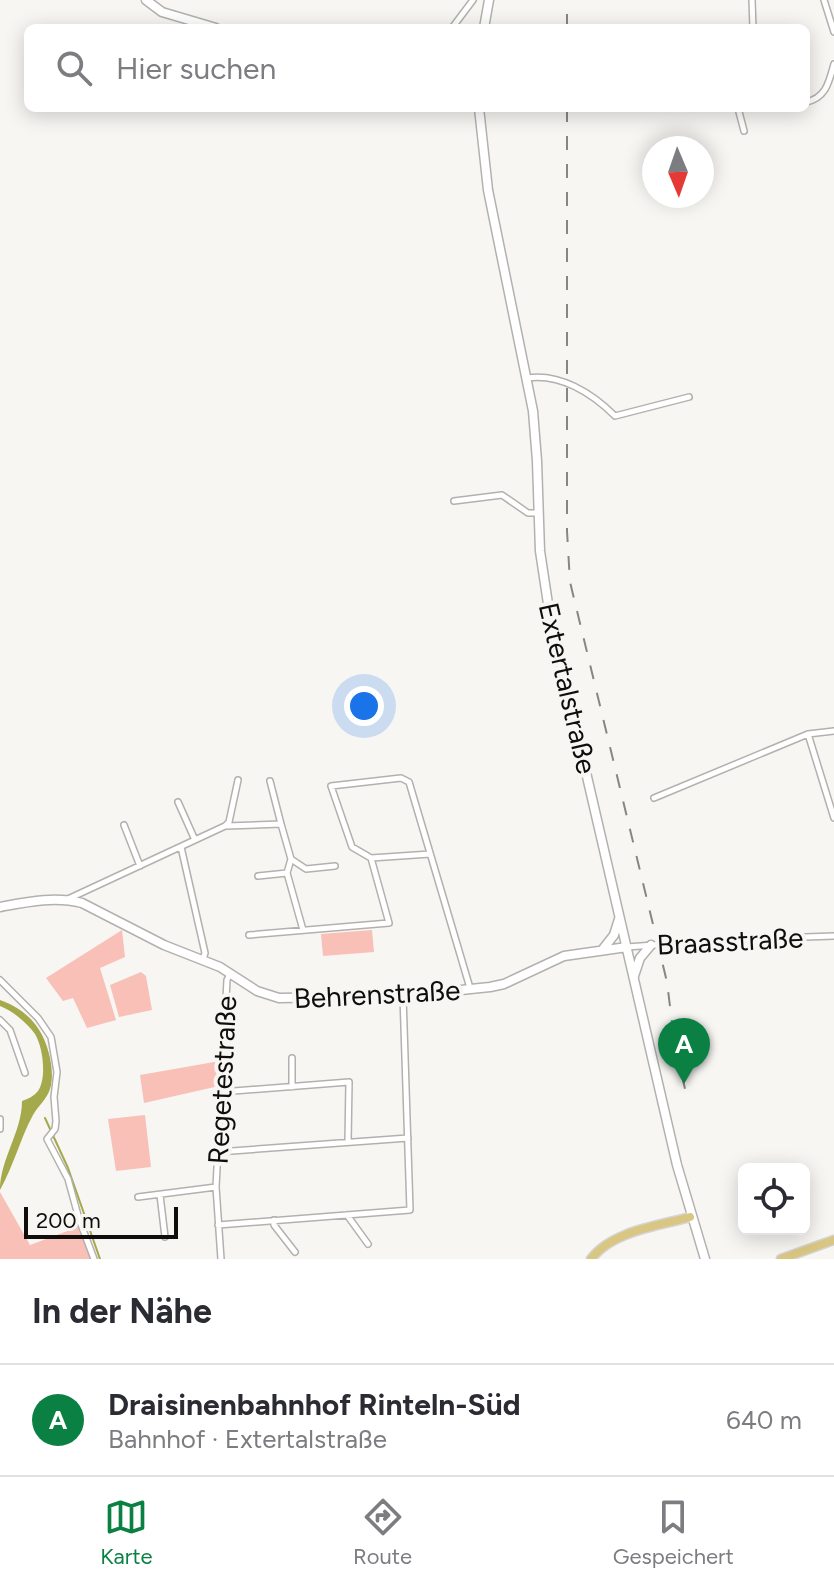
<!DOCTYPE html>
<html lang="de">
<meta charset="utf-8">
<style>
body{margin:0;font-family:Figtree,sans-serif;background:#f2f2f3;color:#2b2b33}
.controls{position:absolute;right:24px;bottom:24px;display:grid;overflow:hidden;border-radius:12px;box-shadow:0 4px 20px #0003}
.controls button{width:72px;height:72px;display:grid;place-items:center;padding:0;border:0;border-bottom:2px solid #e1e1e2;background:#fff;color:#2b2b33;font:40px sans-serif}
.compass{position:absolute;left:642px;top:136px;width:72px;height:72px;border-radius:50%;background:#fff;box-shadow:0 4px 20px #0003;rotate:178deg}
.scale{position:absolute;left:24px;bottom:20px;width:154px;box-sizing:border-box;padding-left:8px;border:4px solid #0f0e0d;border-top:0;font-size:22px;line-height:28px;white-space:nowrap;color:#0f0e0d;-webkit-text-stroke:6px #f8f6f3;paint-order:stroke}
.you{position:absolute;left:364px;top:706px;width:28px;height:28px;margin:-20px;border:6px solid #fff;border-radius:50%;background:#1a73e8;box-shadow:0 0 0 12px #1a73e833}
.badge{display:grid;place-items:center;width:52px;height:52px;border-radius:50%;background:#0b8043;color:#fff;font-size:26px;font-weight:700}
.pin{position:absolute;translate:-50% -66px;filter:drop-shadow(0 2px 4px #0008)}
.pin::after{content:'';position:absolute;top:42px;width:28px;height:24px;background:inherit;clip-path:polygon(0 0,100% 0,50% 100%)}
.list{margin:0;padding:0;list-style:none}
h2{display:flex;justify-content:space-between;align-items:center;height:104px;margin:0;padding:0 32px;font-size:34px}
h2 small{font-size:26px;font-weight:400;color:#7c7c81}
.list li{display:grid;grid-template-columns:52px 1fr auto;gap:24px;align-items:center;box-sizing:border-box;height:112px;padding:0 32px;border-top:2px solid #e1e1e2}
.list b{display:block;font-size:30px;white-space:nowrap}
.list p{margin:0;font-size:26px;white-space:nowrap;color:#7c7c81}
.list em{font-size:26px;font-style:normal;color:#7c7c81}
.icon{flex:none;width:44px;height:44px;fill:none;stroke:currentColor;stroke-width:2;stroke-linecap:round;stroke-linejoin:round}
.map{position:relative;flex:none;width:834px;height:1259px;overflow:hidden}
.search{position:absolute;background:#fff;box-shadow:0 4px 20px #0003;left:24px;right:24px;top:24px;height:88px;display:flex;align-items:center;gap:20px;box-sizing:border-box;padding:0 28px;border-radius:12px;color:#7c7c81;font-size:30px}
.sheet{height:216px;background:#fff}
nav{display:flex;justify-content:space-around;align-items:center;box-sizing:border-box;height:112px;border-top:2px solid #e1e1e2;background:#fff;font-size:22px;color:#7c7c81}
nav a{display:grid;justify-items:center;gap:4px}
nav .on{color:#0b8043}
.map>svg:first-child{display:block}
.green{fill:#f8c0b7}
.water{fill:#a4a94b}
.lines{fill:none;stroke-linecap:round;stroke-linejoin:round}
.stream{stroke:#a4a94b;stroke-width:2}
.street-casing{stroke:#b3b1ae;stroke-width:8}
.secondary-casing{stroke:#b3b1ae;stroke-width:11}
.primary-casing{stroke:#d4d4d3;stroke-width:11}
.street{stroke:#fff;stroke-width:5}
.secondary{stroke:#fff;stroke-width:8}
.primary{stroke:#dac683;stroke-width:8}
.rail{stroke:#888684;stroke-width:2;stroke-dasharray:14 14;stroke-linecap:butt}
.labels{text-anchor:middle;stroke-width:8;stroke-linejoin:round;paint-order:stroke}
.street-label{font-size:28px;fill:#0f0e0d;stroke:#f8f6f3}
</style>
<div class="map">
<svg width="834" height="1259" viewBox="0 0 834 1259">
<rect width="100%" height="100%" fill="#f8f6f3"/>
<path class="green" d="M122,930L125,957L100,968L116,1020L87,1028L73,998L63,1001L46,978Z
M372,930L374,952L323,956L321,934Z
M141,972L146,976L152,1010L119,1017L110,985Z
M220,1061L219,1086L144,1103L140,1075Z
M145,1115L151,1167L116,1171L108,1119Z
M0,1192L30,1245L78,1227L91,1259H0Z"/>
<path class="water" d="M0,1000C28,1010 44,1029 50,1058C52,1068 53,1080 50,1089C47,1099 38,1106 33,1115C20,1139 14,1165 0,1190C0,1159 22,1132 22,1101C28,1099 34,1096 38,1091C47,1078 43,1047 35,1034C27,1023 13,1011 0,1006Z"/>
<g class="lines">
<path class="stream" d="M45,1118L68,1168L100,1259"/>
<defs>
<path id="street" d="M752,0L753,28
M824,0L834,32
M452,28L473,0
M806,102C826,98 829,82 834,64
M738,108L744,131
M527,378C560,373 592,393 615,416L689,397
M454,501L502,495L528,513H538
M808,734L834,818
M270,781L281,824
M654,798L808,734L834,731
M178,802L195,840
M124,825L140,866
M226,826L281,824L291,859L287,873L303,930
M181,847L205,953L203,959
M371,858L430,854
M291,859L306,869L335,866
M258,876L287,873
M68,899L225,826L229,822L238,780
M249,935L389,923L371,858L352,847L331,786L401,778L409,782L470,988
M627,947L721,940L834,936
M0,980L38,1018L51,1037L57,1072L54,1097L56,1121L55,1129L47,1139L68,1179L79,1219L94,1259
M0,1020L10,1030L25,1073
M292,1087V1058
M221,1092L349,1082L348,1142
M0,1119V1129
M218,1152L408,1138
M160,1195L165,1237
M138,1197L216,1187
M347,1215L368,1244
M274,1220V1225L295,1252
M218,1225L410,1210L403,996
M221,1259L216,1187L227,980L230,974"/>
<path id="secondary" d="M146,0L162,12L216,28
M484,28L489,0
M479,108L488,190L533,411L537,461L540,551L550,617L677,1165L705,1259
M0,907C27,902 54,896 82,903L164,945L220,967L257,991L279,998L403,996L490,987L504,984L564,956L627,947
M603,949L614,935L619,919
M634,976L640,958L651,945"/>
<path id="primary" d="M591,1259C612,1231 658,1226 690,1217
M781,1259L834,1240"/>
</defs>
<use href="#street" class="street-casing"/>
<use href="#secondary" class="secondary-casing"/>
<use href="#primary" class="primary-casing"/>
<use href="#street" class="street"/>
<use href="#secondary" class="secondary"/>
<use href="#primary" class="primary"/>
<path class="rail" d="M567,28V0
M567,108V531L570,582L667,982L675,1047L687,1097"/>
</g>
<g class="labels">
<g class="street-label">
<text transform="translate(568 688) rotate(77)" y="10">Extertalstraße</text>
<text transform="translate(730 941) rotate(-3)" y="10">Braasstraße</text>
<text transform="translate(377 994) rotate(-3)" y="10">Behrenstraße</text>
<text transform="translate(222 1080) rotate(-87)" y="10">Regetestraße</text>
</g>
</g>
</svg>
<div class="controls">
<button><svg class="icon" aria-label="locate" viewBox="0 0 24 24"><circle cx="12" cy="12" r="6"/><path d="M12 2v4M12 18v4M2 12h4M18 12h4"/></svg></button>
</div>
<svg class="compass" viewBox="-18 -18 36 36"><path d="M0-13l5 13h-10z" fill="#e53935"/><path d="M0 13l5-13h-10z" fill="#7c7c81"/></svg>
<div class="scale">200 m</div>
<div class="you"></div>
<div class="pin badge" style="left:684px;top:1084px">A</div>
<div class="search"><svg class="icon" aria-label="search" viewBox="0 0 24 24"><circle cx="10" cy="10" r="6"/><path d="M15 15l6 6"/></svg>Hier suchen</div>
</div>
<section class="sheet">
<h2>In der Nähe<small></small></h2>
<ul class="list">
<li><span class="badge">A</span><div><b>Draisinenbahnhof Rinteln-Süd</b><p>Bahnhof · Extertalstraße</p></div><em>640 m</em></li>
</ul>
</section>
<nav>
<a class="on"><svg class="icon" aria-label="map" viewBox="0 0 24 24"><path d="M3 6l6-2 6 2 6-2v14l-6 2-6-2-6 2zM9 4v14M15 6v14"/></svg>Karte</a>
<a><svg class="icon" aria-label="directions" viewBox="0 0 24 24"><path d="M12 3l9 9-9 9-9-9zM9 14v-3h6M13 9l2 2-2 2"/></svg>Route</a>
<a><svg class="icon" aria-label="saved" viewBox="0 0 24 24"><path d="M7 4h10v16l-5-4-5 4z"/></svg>Gespeichert</a>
</nav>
